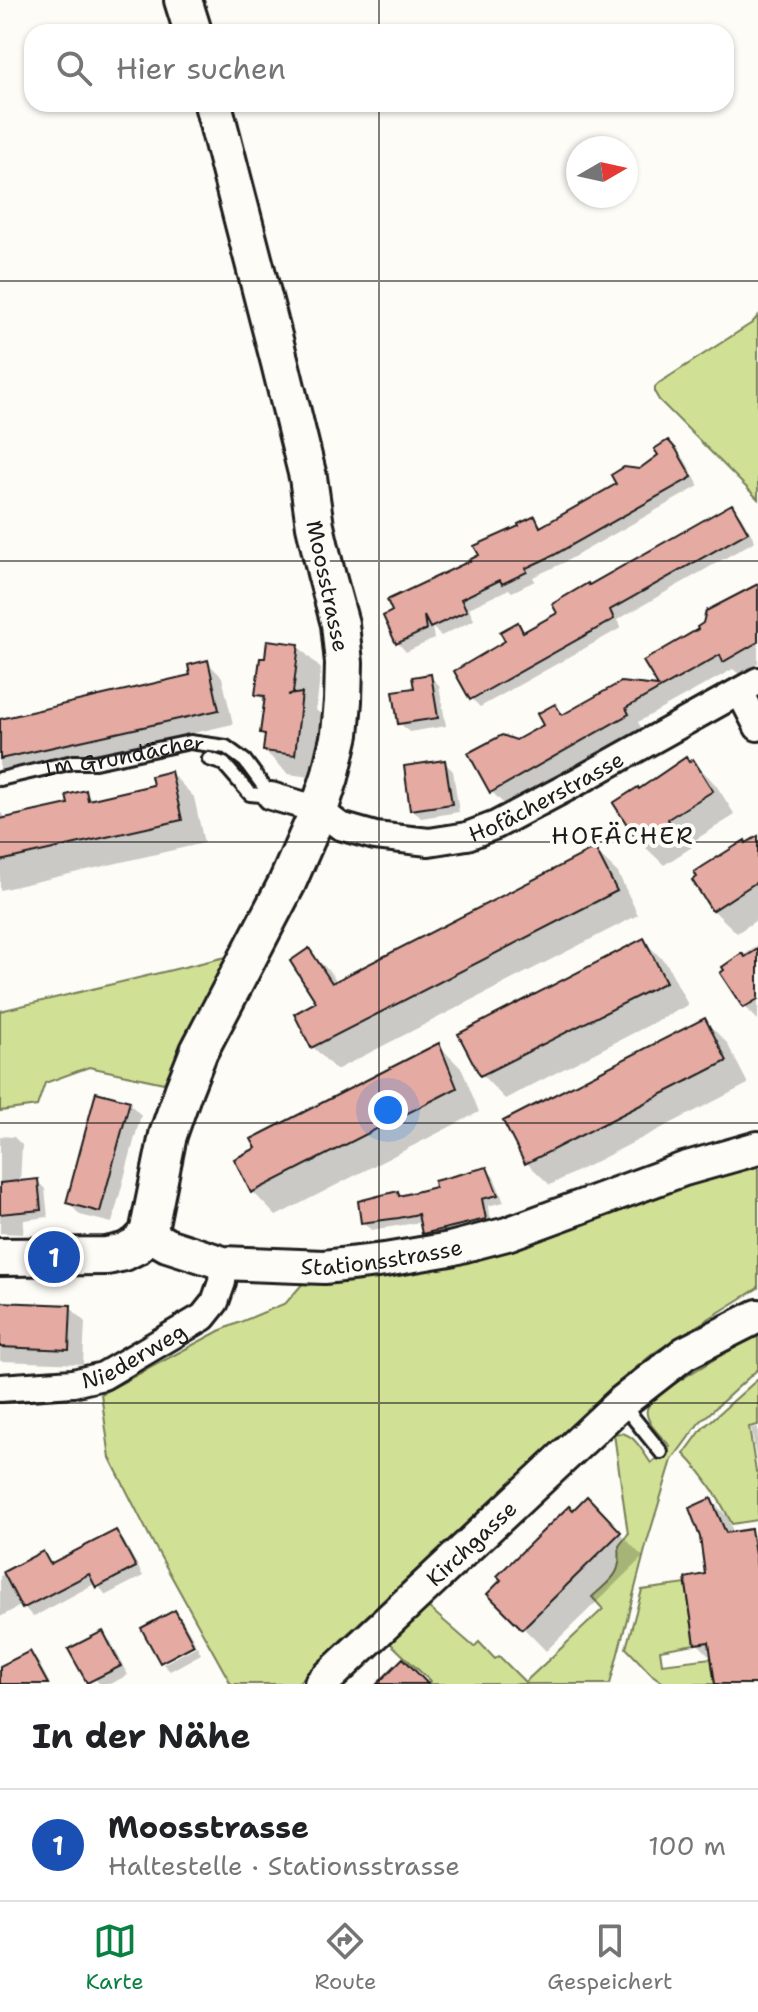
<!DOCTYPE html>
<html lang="de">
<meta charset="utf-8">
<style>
body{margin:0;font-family:"Shantell Sans",sans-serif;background:#f2f2f2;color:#202124}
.compass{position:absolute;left:566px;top:136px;width:72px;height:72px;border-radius:50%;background:#fff;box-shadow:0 2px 6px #0004;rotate:81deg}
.you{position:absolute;left:388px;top:1110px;width:28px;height:28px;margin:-20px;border:6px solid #fff;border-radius:50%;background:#1a73e8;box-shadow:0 0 0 12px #1a73e833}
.badge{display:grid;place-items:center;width:52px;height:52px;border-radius:50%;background:#0b8043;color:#fff;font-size:26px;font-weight:700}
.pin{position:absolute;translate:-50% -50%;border:4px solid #fff;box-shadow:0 2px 8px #0006}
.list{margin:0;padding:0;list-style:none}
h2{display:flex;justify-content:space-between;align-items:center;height:104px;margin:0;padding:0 32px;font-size:34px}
h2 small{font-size:26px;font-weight:400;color:#757577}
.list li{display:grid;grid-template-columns:52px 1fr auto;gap:24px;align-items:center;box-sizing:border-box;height:112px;padding:0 32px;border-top:2px solid #e0e0e0}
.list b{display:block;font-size:30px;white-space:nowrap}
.list p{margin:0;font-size:26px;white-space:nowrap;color:#757577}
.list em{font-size:26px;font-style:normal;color:#757577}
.icon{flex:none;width:44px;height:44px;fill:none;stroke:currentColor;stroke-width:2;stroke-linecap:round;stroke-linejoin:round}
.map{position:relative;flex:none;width:758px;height:1684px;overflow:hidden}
.search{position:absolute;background:#fff;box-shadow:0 2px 6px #0004;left:24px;right:24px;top:24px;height:88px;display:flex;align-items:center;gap:20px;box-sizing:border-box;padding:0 28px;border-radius:24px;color:#757577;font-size:30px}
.sheet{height:216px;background:#fff}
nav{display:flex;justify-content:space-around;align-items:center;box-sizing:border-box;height:112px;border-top:2px solid #e0e0e0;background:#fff;font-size:22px;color:#757577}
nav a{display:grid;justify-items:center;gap:4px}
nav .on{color:#0b8043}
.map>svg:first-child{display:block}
.green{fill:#d0e195;stroke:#767e58;stroke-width:2}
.shadow{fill:#0003}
.building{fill:#e5aba2;stroke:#1c1c1c;stroke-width:2}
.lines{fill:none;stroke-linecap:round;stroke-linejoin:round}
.service-casing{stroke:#1c1c1c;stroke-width:18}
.minor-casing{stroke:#1c1c1c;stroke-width:32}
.tertiary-casing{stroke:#1c1c1c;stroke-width:38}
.secondary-casing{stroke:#1c1c1c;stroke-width:42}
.service{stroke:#fdfcf7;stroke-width:12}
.minor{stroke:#fdfcf7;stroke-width:26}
.tertiary{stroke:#fdfcf7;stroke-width:32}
.secondary{stroke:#fdfcf7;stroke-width:36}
.grid{fill:none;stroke:#1c1c1c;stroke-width:2;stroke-opacity:0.55}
.labels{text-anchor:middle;stroke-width:8;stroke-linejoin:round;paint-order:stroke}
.street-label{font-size:22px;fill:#1c1c1c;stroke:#fdfcf7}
.neighbourhood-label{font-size:24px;letter-spacing:2px;fill:#1c1c1c;stroke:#fdfcf7}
</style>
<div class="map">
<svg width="758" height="1684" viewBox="0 0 758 1684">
<rect width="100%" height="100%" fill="#fdfcf7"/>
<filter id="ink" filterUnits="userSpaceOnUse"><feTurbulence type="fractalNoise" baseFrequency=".0125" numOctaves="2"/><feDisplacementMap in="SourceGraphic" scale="16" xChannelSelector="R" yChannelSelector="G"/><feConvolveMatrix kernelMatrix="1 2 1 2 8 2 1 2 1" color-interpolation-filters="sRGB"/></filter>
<g filter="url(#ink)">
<path class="green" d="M758,316V499L659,400L655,393V387L659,383L752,323Z
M226,957L164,1083L89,1067L45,1083L37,1106L0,1111V1011Z
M758,1161V1288L655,1352L616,1384L343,1638L297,1684H231L153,1543L110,1458L101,1394L219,1331L286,1303L305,1281L659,1191Z
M758,1336V1369L699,1423L672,1460L647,1542L610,1684H428L430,1681L390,1643L427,1606L474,1647L479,1642L495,1659L499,1656L525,1682L603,1609L592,1597C612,1578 622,1576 619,1546L628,1534L614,1434C633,1429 641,1450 651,1463L670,1446C663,1438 644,1422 647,1409C651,1393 740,1344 758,1336Z
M758,1379V1425L749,1427L756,1472L758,1473V1520L732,1524C719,1498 705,1475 684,1454L703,1428Z
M686,1584L695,1644L660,1650L662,1664L711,1658L715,1684H665L651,1674L626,1648L642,1590Z"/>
<path class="shadow" d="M667,443L685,460L699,486L563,563L533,577L535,581L512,592L509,589L469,608L474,620L441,636L432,627L434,639L406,652L398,643L472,562L534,518L543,527L640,471L661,456Z
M732,507L741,516L755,541L617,620L621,628L480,707L472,699L518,625L526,633Z
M758,585V663L739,674L733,669L638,722L642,729L506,806L492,792L516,742L546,725L555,706L564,715L621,684L661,689L646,661L701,630Z
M298,646L321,669L316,710L325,718L318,778L288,774L265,751L267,737L262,733L266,703L258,694Z
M208,663L222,677L233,724L0,777V720L193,676Z
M430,676L439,685L446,726L409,732L400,723L416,689Z
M693,761L716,785L735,815L690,843L692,847L664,865L640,842L690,764Z
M444,762L453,771L459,812L421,818L412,809Z
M171,773L194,797L204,843L0,890V812L8,820L71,806L85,792L94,801L155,787Z
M758,835V919L737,933L713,910L697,873Z
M595,851L618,873L638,915L336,1070L313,1047L319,1003L309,951L332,974L337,982Z
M644,941L667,964L688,1005L505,1099L482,1075L461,1034Z
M758,946V1020L745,1007L723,973L725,967Z
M704,1020L727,1043L748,1084L550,1185L527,1163Z
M439,1046L462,1069L479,1112L276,1216L253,1192L237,1160Z
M129,1103L141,1115L112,1223L80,1215L68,1202Z
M0,1136L14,1137L22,1145L20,1183L37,1181L45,1189L48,1217L24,1220L23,1234L0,1233Z
M487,1170L494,1177L504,1202L488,1206L493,1226L432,1240L424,1233L422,1222L371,1230L363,1222L397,1193L402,1198L438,1188Z
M0,1304L70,1307L85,1322L83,1364L0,1361Z
M758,1427V1469L751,1428Z
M587,1499L643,1557L546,1651L490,1594Z
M711,1500L727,1516L734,1534L750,1532L758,1539V1684H717L713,1659L697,1643L708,1576Z
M116,1532L124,1541L143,1576L106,1595L96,1583L33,1617L22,1605L0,1617V1576L42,1553L53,1565Z
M175,1612L183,1621L195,1642L161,1660Z
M102,1633L111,1642L128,1675L110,1684H100L94,1678Z
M197,1646L201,1654L170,1671L163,1664Z
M30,1653L38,1662L50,1684H5L0,1675V1669Z"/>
<path class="building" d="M668,440L676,449L692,477L554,555L526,568L527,572L502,584L500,580L461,599L467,611L430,628L424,616L426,630L396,644L383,616L392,611L387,600L470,561L469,560L479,555L474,546L519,526L518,524L535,516L540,527L616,484L611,475L624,467L639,469L658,455L654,449Z
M732,504L748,532L610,610L614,619L470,700L454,671L505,641L500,632L518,622L523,632L557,613L552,604L588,583L589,585Z
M758,584V642L723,662L720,655L626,708L629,714L490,793L468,753L502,735L516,740L543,725L537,714L555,704L562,715L621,682L658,686L643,661L698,629L697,627L703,623L706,611Z
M267,640L299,644L293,693L288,695L302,693L295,755L263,751L265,734L260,733L265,696L255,695L260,658H265Z
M208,660L219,710L0,759V719L190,675L188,665Z
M431,674L438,718L398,724L393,691L414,688L412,677Z
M686,757L689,762L693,759L713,791L668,819L670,823L639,843L613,803L638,787L639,789Z
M445,760L452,804L410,810L404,766Z
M171,771L182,820L0,861V819L68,804L66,795L86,790L88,800L153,785L151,776Z
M758,836V881L712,911L692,880L697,877L694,872L745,840L746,843Z
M595,848L617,891L311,1048L294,1014L316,1002L290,961L309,948L332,983Z
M644,938L666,982L480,1076L458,1034Z
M758,949V999L743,1008L720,973L724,970L722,967L742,953L745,957Z
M705,1018L727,1061L525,1164L503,1121Z
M439,1043L457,1088L251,1193L234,1159L256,1148L251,1139Z
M96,1092L130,1101L100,1212L66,1203Z
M487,1167L498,1195L482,1199L486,1219L422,1234L418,1214L399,1218L361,1223L358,1201L398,1191L399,1196L435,1187L434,1181Z
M38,1179L41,1210L0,1214V1183Z
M0,1302L71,1305L69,1350L0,1347Z
M587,1496L621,1532L522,1629L487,1594L501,1580L497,1576L546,1528L569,1506L573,1510Z
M711,1498L726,1533L751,1529L758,1574V1684H715L709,1642L695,1644L685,1578L705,1574L700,1537L689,1508Z
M116,1530L136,1567L96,1588L89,1574L22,1609L3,1572L43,1551L50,1564Z
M175,1610L194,1645L160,1663L141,1628Z
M103,1631L121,1666L87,1683L68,1649Z
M30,1651L48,1684H0V1666Z
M403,1658L428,1684H377Z"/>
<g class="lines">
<defs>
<g id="service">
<path d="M209,759L224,764L250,794L271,796"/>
<path id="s1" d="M0,779L73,762H95L190,742L226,747L245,761L271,796"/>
<path d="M623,1405L661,1452"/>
</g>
<g id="minor">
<path d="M740,692L758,727"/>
<path id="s2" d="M271,796L319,810L340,826L375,836L429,842L467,836L496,825L575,783L758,681"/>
<path id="s3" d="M0,1388L73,1383L103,1376L203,1317L215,1302L222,1282L223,1263"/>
</g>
<g id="tertiary">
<path id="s4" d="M148,1234L167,1245L223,1263L324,1267L385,1260L450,1249L507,1234L684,1169L758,1148"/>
<path id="s5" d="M321,1684L621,1403L685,1353L758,1316"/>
</g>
<path id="secondary" d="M183,0L193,32
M0,1257L107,1256L124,1252L136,1246L148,1234L168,1135L184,1089L199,1051L287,883L319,810L330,777L340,734L343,701L344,663L340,624L326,573L315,526L308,477L280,363L213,104"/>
</defs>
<use href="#service" class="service-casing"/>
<use href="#minor" class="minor-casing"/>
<use href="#tertiary" class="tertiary-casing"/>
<use href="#secondary" class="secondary-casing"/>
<use href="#service" class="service"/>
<use href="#minor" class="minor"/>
<use href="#tertiary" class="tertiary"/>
<use href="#secondary" class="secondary"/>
</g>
</g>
<path class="grid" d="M379,0V32M379,104V1684M0,281H758M0,561H758M0,842H758M0,1123H758M0,1403H758"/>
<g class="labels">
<g class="street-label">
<text transform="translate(328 586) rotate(78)" y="8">Moosstrasse</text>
<text dy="8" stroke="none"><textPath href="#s1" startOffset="126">Im Grundächer</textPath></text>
<text dy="8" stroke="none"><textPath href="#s2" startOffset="294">Hofächerstrasse</textPath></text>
<text dy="8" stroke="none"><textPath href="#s4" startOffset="240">Stationsstrasse</textPath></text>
<text dy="8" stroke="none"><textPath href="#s3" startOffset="140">Niederweg</textPath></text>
<text dy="8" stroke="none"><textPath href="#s5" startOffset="206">Kirchgasse</textPath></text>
</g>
<g class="neighbourhood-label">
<text x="623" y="844">HOFÄCHER</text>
</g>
</g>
</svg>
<svg class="compass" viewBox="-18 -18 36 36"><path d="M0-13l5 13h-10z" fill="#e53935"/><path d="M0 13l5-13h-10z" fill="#757577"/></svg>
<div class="you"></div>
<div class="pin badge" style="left:54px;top:1257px;background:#1a4fb4">1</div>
<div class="search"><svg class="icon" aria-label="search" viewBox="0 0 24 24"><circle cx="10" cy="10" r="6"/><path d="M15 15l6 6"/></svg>Hier suchen</div>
</div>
<section class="sheet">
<h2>In der Nähe<small></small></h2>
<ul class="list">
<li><span class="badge" style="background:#1a4fb4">1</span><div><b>Moosstrasse</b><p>Haltestelle · Stationsstrasse</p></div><em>100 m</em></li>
</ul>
</section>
<nav>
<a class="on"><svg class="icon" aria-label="map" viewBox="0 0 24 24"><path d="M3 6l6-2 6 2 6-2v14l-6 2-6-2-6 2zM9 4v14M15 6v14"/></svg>Karte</a>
<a><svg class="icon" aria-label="directions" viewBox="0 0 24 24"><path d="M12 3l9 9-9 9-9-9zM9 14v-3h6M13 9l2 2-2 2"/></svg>Route</a>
<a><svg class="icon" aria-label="saved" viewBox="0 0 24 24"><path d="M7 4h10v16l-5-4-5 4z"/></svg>Gespeichert</a>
</nav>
